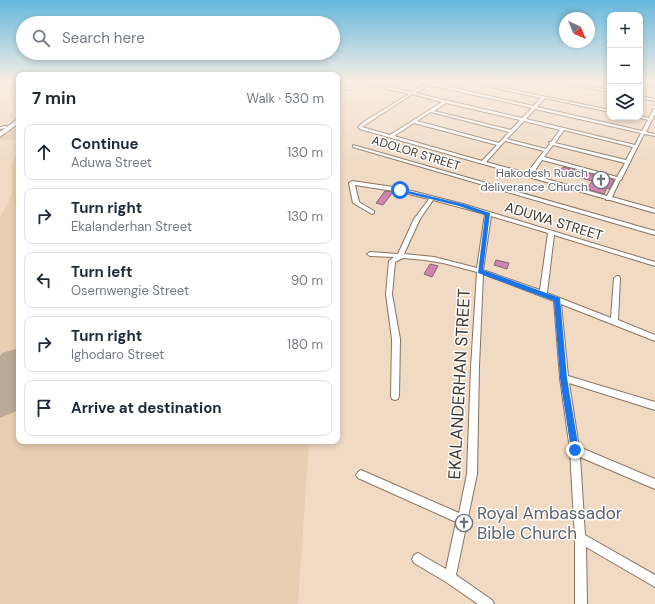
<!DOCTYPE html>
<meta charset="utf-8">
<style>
body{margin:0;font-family:"DM Sans",sans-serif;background:#f2f2f3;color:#1f2937}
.controls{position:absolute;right:12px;top:12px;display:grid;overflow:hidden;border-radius:8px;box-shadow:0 2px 6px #0003}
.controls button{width:36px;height:36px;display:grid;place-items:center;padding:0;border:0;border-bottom:1px solid #e0e1e3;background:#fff;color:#1f2937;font:20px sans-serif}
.compass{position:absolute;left:559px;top:12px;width:36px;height:36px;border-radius:50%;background:#fff;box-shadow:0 2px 6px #0003;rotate:136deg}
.stop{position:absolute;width:12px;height:12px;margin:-9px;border:3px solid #1a73e8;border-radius:50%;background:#fff}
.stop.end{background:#1a73e8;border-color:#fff;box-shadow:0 1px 4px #0008}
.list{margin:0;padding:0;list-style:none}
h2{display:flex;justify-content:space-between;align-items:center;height:52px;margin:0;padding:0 16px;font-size:17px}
h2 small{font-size:13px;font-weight:400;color:#747a83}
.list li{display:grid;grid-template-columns:26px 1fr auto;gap:12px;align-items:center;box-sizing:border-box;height:56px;margin:0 8px 8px;padding:0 8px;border:1px solid #e0e1e3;border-radius:8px}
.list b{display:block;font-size:15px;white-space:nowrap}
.list p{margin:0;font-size:13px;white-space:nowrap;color:#747a83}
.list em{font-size:13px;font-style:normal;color:#747a83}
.icon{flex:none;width:22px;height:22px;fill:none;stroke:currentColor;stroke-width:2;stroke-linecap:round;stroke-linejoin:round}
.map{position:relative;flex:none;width:655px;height:604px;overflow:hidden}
.search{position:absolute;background:#fff;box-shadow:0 2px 6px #0003;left:16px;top:16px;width:324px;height:44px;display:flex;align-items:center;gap:10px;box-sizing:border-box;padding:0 14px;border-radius:22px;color:#747a83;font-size:15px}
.panel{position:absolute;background:#fff;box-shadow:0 2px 6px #0003;left:16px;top:72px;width:324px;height:372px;border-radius:8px}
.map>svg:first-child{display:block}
.built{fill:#e8ceb2}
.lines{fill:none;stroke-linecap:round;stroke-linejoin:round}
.runway{fill:#bcaa98;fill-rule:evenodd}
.building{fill:#d083b0;stroke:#826876}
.street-casing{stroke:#877460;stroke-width:2}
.secondary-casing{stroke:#877460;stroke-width:2}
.street{fill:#fff;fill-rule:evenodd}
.secondary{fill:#fff;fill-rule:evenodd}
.route{fill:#1a73e8}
.labels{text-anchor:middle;stroke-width:3;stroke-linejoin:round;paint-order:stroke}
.far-street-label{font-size:12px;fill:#3d352c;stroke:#fff}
.far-worship-label{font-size:12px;fill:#5b616d;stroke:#fff;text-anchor:end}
.street-label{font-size:14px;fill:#3d352c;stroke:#fff}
.near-street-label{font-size:17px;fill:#3d352c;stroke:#fff}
.near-worship-label{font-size:17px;fill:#5b616d;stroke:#fff;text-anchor:start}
</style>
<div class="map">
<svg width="655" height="604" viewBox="0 0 655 604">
<rect width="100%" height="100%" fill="#f0dac4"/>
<path class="built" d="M19,125V140H0V139Z
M19,150V441H309L298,604H0V217L8,204L12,192V166L15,155Z"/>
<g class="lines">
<path class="runway" d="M19,348V410L0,418V356L2,353Z"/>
</g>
<path class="building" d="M563,167L614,180L609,189L607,188L604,194L587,189L592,181L559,172Z
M385,191L393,192L383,205L376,203Z
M496,260L509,263L507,269L494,265Z
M430,264L438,266L432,277L424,274Z"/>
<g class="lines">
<defs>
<path id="street" d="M348,82H351L350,89L348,90L346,89Z
M363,82L411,92L427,84L421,83V82L429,83L434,82L433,83L533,106L541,98L469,82H474L610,110V112L545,98L537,107L642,131L648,120L638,117H640V116L649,118L653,110L655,109V114L646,132L655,134V136L644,134L622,178V179L620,180L612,197L655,209V213L610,200H606V199L360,129L358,127L365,121L409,94L363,83ZM430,85L532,108L522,118L415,93ZM412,94L442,102L390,135L362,127ZM446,103L520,120L511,130L434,111ZM535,109L641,133L635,145L526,119ZM431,112L509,132L499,143L417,121ZM524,121L560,130L551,142H549L550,144L546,149L507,139ZM414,123L497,145L482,161L394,136ZM564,130L633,147L626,160L555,143ZM505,141L544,151L527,173L486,162ZM553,145L625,163L617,177L544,157ZM542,160L616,179L607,196L532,175Z
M558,82H563L610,90V92Z
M640,82L655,83V85L640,83Z
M640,96L655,99V101L640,98Z
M5,126H6V128L0,129V127Z
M353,145L655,231V235L353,147Z
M352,181L400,188L463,204L655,262V266L554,235L547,293L611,318L614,278L617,276H619L620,278L618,320L655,335V341L561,304L568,376L655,402V410L569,383L579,447L655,479V489L580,457L585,535L655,575V587L586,547L587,604H575V538L570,450L560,378L554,301L483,274L479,367L477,474L456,575L492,600L494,604H478L446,582L414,563L412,559L414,555L418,553L446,569L456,522L358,478L356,475L358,472L361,470L459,513L467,474L471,367L477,272L443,263L425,260L403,258L395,262L392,294L400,339L399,396L398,399L395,400L392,399L391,396L392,339L386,294L389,261L394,257L370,256L367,254L370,252L398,254L414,219L429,199L400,192L355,185L359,202L374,211V213L372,214L353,203L349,183ZM433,200L485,214L477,268L434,257L404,254L420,219ZM491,216L548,233L540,290L483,270Z"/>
<path id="secondary" d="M19,118V123L0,137V132Z"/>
</defs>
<use href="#street" class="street-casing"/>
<use href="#secondary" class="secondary-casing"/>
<use href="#street" class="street"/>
<use href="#secondary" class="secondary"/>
</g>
<linearGradient id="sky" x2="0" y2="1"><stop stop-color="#65b8df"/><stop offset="0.49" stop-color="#f8eee4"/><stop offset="1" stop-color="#f8eee4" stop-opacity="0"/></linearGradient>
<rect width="655" height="166" fill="url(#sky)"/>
<path class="route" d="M400,189L463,204L490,213L483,270L560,298L567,378L579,450L578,453L575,455L572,453L571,450L560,378L554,301L478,273L485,215L459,206L398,191Z"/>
<defs>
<symbol id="church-ring" viewBox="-11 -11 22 22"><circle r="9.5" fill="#fff" stroke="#6b7280" stroke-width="1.5"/><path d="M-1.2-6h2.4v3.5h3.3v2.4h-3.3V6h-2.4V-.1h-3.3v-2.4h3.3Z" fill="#6b7280"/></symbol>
</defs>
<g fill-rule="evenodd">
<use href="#church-ring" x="591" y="170" width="20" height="20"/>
<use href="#church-ring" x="454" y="513" width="20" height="20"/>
</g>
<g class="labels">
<g class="far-street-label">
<text transform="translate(416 153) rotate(17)" y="4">ADOLOR STREET</text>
</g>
<g class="far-worship-label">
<text x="588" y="177">Hakodesh Ruach<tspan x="588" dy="14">deliverance Church</tspan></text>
</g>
<g class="street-label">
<text transform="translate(554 221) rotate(17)" y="5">ADUWA STREET</text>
</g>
<g class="near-street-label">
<text transform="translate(459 384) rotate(-87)" y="6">EKALANDERHAN STREET</text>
</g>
<g class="near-worship-label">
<text x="477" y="519">Royal Ambassador<tspan x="477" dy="20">Bible Church</tspan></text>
</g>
</g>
</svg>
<div class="controls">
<button>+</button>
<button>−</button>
<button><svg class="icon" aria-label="layers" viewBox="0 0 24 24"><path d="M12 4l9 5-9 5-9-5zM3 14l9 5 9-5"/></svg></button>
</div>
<svg class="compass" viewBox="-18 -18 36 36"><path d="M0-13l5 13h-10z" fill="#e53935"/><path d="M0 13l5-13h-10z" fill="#747a83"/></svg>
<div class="stop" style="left:400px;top:190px"></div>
<div class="stop end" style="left:575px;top:450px"></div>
<div class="search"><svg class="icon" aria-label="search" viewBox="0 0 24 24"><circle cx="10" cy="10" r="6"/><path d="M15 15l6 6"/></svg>Search here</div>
<section class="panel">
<h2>7 min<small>Walk · 530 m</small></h2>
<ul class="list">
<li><svg class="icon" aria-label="ahead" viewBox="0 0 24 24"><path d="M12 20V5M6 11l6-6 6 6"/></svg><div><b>Continue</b><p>Aduwa Street</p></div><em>130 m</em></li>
<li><svg class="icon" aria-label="right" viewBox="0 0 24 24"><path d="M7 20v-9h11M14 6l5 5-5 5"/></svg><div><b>Turn right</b><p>Ekalanderhan Street</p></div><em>130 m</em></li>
<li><svg class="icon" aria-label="left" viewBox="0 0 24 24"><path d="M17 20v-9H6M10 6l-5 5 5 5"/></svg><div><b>Turn left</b><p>Osemwengie Street</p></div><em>90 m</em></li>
<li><svg class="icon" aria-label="right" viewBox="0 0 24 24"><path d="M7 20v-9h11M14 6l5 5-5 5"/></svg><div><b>Turn right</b><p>Ighodaro Street</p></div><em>180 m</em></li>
<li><svg class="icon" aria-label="arrive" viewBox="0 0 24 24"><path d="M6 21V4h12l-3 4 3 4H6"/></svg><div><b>Arrive at destination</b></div></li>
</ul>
</section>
</div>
